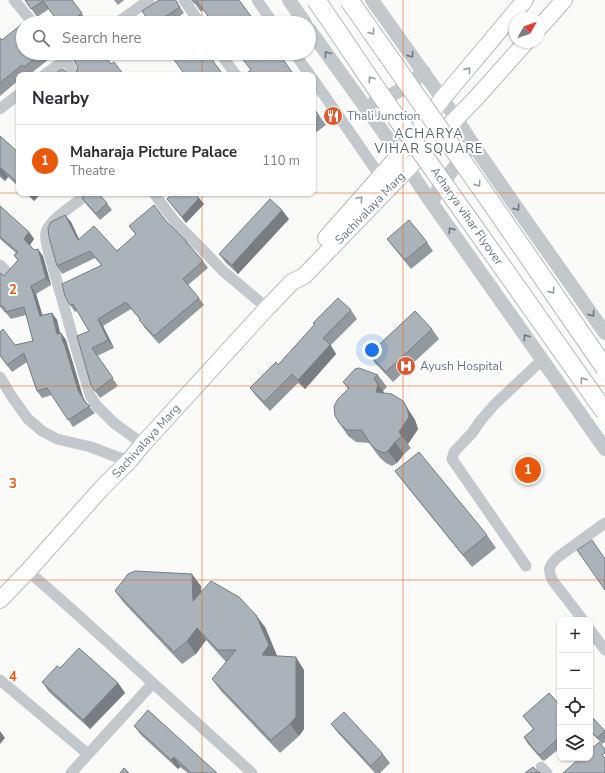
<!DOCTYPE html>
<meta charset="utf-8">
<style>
body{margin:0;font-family:"Nunito Sans",sans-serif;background:#f2f2f3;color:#2b2b33}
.controls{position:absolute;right:12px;bottom:12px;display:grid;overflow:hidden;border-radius:8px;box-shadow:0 1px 3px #0004}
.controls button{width:36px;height:36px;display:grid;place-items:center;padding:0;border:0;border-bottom:1px solid #e1e1e2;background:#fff;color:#2b2b33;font:20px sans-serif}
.compass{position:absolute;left:509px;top:12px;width:36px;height:36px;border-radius:50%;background:#fff;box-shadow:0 1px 3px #0004;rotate:50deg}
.you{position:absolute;left:372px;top:350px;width:14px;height:14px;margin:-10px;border:3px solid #fff;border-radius:50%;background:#1a73e8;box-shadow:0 0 0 6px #1a73e833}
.badge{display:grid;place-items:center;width:26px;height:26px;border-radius:50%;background:#ea580c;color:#fff;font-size:13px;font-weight:700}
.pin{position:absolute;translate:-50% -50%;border:2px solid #fff;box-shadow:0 1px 4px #0006}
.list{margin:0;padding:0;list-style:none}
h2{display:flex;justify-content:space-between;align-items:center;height:52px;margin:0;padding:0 16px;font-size:17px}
h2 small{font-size:13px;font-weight:400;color:#7c7c81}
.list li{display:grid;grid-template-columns:26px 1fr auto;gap:12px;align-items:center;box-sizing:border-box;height:72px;padding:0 16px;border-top:1px solid #e1e1e2}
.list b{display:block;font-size:15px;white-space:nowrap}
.list p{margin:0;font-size:13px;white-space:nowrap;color:#7c7c81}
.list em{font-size:13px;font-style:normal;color:#7c7c81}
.icon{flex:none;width:22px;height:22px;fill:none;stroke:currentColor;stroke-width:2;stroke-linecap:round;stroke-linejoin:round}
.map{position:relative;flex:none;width:605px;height:773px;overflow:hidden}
.search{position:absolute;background:#fff;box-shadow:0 1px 3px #0004;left:16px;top:16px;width:300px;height:44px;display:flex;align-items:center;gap:10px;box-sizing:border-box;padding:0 14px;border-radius:22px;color:#7c7c81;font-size:15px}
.panel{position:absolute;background:#fff;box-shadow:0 1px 3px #0004;left:16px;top:72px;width:300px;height:124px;border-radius:8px}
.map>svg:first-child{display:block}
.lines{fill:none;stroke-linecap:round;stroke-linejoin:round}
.secondary-casing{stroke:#b3babf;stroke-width:18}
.minor{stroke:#c3c8cc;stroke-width:11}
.tertiary{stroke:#c3c8cc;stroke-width:14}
.secondary{stroke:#fff;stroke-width:16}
.trunk-bridge-casing{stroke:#b4b9bd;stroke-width:20;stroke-linecap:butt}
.trunk-bridge{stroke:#fff;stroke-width:18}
.wall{fill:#929a9f}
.shaded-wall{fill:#777d82}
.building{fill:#aab3b9;stroke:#777d82}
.oneway{stroke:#939fa8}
.oneway2{stroke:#6a7a87}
.grid{fill:none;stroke:#e8590c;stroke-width:1;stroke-opacity:0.55}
.labels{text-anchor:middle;stroke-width:4;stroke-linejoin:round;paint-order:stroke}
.poi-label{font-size:12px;fill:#657683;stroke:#fff;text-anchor:start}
.street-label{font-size:12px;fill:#657683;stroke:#fff}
.neighbourhood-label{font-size:13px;letter-spacing:1px;fill:#57646e;stroke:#fff}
.grid-label{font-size:13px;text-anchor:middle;font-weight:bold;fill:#e8590c;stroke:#fff;stroke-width:4;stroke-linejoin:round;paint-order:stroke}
</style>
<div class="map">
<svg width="605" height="773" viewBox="0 0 605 773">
<rect width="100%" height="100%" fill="#fafaf8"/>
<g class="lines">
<defs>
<path id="secondary" d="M539,28L564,0
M326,238L393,162L442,99L525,0
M0,600L28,571L101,489L130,460L143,444L267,308L292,282L304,276L477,97L526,42"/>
</defs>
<use href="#secondary" class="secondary-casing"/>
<path class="minor" d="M14,0L33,23
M184,0L200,23
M257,0L273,23
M117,23L149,0
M59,53L65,60L74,53
M220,53L236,75
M294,53L310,75
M44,75L65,60L76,75
M313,79L380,176
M0,109L19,94
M89,193C78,202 48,220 46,233C45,237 46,242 47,246L73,338L90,395L96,405L114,423L143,444
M154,193L158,199L176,223L198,245L222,270L267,308
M0,265L9,274
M0,377L12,397L28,419L42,431L57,439L91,447L117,457L130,460
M526,566L452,459L454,452L472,433L481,420L495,404L542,360
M28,571L68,606L252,773
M583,620L553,581C547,570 549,565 558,557L605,523
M590,630L605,650
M0,680L88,754
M541,767L547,773
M71,773L153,683"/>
<path class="tertiary" d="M289,0L305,23
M372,0L456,118L472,143L512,201L605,333
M309,29L399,154L424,192L605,449
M375,101C390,99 412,82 424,72
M432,203L438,189L466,152"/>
<use href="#secondary" class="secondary"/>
<defs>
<path id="trunk-bridge" d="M316,0C349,47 380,96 414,142C478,232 541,322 605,412
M349,0L483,191L605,368"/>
</defs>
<use href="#trunk-bridge" class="trunk-bridge-casing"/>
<use href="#trunk-bridge" class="trunk-bridge"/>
</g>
<path class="wall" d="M25,0H72L88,22L87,23H59L49,9L37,17Z
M114,0H124L118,5Z
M177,0L178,4L184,13L170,23H150Z
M192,0H239L203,10L201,12Z
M0,38L2,40L23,53H51L53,56L29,75L28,73L25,75H19V80L0,96Z
M234,53H276L251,70L241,57L238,59Z
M208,54L223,75H179Z
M313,95L315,98L313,100Z
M313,107L326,125L314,134L313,133Z
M0,136L19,153V187L8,177L5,181L0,177Z
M25,193H41L34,201Z
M82,198L107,203L112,210L100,220L86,204Z
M199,198L204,204L186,223L167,199Z
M0,206L29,232L34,239L30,245L34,250L43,256L51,285L36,294L42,315L52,313L57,320L60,333H61L66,340L68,348L69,350L83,397L87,404L95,413L73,427L52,395L42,398L37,391L27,362L12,372L0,356L15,345L33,341L26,315L11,319L6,313L0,307V273L4,276L18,261L14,255L16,253L0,239Z
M65,215L71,222L79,239L117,251L136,235L129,226L166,221L187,242L192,248L203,261L208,268L188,285L199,298L204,305L159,344L144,327L140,319L131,309L103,326L114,348L97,356L118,386L100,398L95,391L89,331L77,311L75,312L70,305L101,265L95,258L62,274L57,266Z
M289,219L238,274L226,263L219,254Z
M387,239L427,242L433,251L411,269L394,248Z
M351,310L357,319L331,345L336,354L305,389L298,383L270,411L256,396L250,388L278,365L315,324L313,323Z
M432,329L439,339L393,382L375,363L369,354Z
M378,375L387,387L383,391L384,393L411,414L415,420L418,429L408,444L411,448L404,454L397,463L392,466L386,463L380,458L369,443L356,442L348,436L340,424L348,389L343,382Z
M395,471L487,535L496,548L472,567L404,483Z
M201,586V592L265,627L277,656L304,670V729L299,736L280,753L221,691L212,679L226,662L206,640L196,654L182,664L124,603L115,591Z
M60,668L118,683L125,693L90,729L49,692L42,682Z
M560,703V748L544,761L542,760L528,744L524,737L533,729L523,716L559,704Z
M590,715L605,732V742L602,744L590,731Z
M331,724L383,754L390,763L380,773H375L338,733Z
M134,726L217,773H188L180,767L178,769L141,735Z"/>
<path class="shaded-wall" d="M1,168L8,177L5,181L0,174V169Z
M29,193H41L34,201Z
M199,198L204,204L186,223L182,217Z
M282,210L289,219L238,274L232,265Z
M65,215L71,222L83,248L78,240Z
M29,232L34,239L29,246L24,239Z
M38,249L43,256L51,285L46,278Z
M31,286L36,294L45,323L40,316Z
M52,313L57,320L62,341L57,334Z
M98,319L103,326L114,348L108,340Z
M61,333L66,340L83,397L90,409L78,390Z
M330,345L336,354L305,389L298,380Z
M374,378L383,391L387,397L376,392Z
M403,401L415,420L418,429L408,444L399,432Z
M395,442L404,454L397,463L388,451Z
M192,574L201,586L202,614L193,601Z
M256,615L265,627L278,658L262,655Z
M197,628L206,640L196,654L187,641Z
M296,657L304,670V729L299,736L290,724Z
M118,683L125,693L90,729L83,720Z
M0,731L5,738L0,744Z
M174,757L180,767L178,769L171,760Z"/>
<path class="building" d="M25,0H72L82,13L69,23H59L43,1L31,9Z
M159,0H175L180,7L156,23H150L142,11Z
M192,0H239L256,23H213L197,1L194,3Z
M23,23V53H42L24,67L22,65L0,83V38L2,40Z
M85,53H103L111,64L114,62L124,75H53L60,70H61L63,69L69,74L72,75L75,74L77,71L78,67L74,61Z
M169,53H197L201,59L208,54L221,72L218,75H179L183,72Z
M238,53H276L278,56L280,55L294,75H244L251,70Z
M313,107L319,116L313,121Z
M0,136L19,153V184L1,168L0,169Z
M88,193H98L107,203L96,214L82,198Z
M173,193H194L199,198L182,217L167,199Z
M270,199L282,210L232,265L219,254Z
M154,205L166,221L187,242H186L203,261L183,279L199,298L154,336L139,320L140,319L126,302L98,319L108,340L92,348L113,378L95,391L91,385L77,336L89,331L73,304L70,305L65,296L62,284L102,265L90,251L57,266L49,237L48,228L51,222L65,215L78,240L94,226L117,251L136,234L129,226Z
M0,206L29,232L24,239L34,250L38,249L46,278L31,286L40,316L52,313L57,334L61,333L63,343H64L78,390L85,402L90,406L68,420L47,388L37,391L24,353L7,365L0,355V332L3,329L15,345L33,341L24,307L5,312V308L0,305V273L4,276L18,260L14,255L18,252L0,237Z
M409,220L427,242L405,260L387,239Z
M338,298L351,310L323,338L330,345L298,380L292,374L264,402L250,388L276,362L278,365L315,324L313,323Z
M415,311L432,329L386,372L369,354Z
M359,368L378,375L374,378L378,385L376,392L392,394L398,398L403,401L407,408L409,417L399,432L402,436L395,442L388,451L384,453L377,450L371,445L362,430H347L340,424L335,416L334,406L338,399L349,388L343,382L355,369Z
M419,452L487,535L463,555L395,471Z
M592,540L605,559V590L577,550Z
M135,571L192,574L193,601L211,581L239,597L256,615L269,645L262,655L296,657V717L290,724L271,740L212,679L236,650H218L197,628L187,641L174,652L115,591L128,574Z
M79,648L118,683L83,720L42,682L57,666L60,668Z
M549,693L559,704L560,703V737L540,755L538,754L524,737L534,729L523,716Z
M148,710L217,773H191L174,757L171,760L134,726Z
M344,712L383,754L371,766L331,724Z
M590,715L605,731L597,738L590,730Z
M599,742L605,749V753L602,755L605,758V773H563L580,758H590V750Z
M533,767L538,772L541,773H525Z
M124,768L129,773H120Z"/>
<defs><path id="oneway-chevron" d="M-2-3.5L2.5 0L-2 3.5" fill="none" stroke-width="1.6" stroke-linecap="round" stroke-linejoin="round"/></defs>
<g class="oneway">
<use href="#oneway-chevron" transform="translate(372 32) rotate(55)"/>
<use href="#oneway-chevron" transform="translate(468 70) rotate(-51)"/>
<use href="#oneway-chevron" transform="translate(371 79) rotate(-124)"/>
<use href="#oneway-chevron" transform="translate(478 184) rotate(55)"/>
<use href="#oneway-chevron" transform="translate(360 199) rotate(-49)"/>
<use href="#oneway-chevron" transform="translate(552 291) rotate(55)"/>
<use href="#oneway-chevron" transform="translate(583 380) rotate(-125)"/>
</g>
<g class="oneway2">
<use href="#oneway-chevron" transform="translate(327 54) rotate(-126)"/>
<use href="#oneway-chevron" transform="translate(411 55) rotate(55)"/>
<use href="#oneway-chevron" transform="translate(517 208) rotate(55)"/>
<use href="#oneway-chevron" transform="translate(451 230) rotate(-125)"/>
<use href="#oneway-chevron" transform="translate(592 314) rotate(55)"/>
<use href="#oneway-chevron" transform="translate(526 337) rotate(-125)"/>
</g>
<path class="grid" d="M202,0V23M403,0V773M202,53V75M0,193H605M202,193V773M0,386H605M0,580H605"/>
<defs>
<symbol id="restaurant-disc" viewBox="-11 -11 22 22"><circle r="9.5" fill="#e4572e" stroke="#fff"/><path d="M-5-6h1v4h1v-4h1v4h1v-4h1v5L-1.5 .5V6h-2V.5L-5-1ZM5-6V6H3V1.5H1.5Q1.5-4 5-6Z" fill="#fff"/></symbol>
<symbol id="hospital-disc" viewBox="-11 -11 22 22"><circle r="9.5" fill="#e4572e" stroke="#fff"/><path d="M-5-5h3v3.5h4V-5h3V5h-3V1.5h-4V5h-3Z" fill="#fff"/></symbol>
</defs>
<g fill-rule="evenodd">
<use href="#restaurant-disc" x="322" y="105" width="22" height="22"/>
<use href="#hospital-disc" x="395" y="355" width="22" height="22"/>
</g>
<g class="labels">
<g class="poi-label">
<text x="347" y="120">Thali Junction</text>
<text x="420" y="370">Ayush Hospital</text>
</g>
<g class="street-label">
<text transform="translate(370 208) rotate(-46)" y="4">Sachivalaya Marg</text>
<text transform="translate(467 216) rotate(55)" y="4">Acharya vihar Flyover</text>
<text transform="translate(146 441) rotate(-48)" y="4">Sachivalaya Marg</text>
</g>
<g class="neighbourhood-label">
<text x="429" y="138">ACHARYA<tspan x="429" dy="15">VIHAR SQUARE</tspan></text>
</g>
</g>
<g class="grid-label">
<text x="13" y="294">2</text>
<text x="13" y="488">3</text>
<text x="13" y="681">4</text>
</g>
</svg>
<div class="controls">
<button>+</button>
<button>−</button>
<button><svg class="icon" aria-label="locate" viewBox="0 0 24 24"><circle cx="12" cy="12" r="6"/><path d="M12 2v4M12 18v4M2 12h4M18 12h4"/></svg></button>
<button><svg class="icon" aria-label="layers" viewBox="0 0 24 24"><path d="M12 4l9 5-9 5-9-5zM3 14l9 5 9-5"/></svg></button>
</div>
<svg class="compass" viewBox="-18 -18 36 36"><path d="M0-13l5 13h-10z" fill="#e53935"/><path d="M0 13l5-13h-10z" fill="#7c7c81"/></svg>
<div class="you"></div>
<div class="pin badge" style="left:528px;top:470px">1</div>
<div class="search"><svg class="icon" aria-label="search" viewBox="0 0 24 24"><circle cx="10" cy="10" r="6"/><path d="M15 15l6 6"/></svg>Search here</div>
<section class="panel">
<h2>Nearby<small></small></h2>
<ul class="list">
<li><span class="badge">1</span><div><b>Maharaja Picture Palace</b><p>Theatre</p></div><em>110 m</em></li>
</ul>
</section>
</div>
